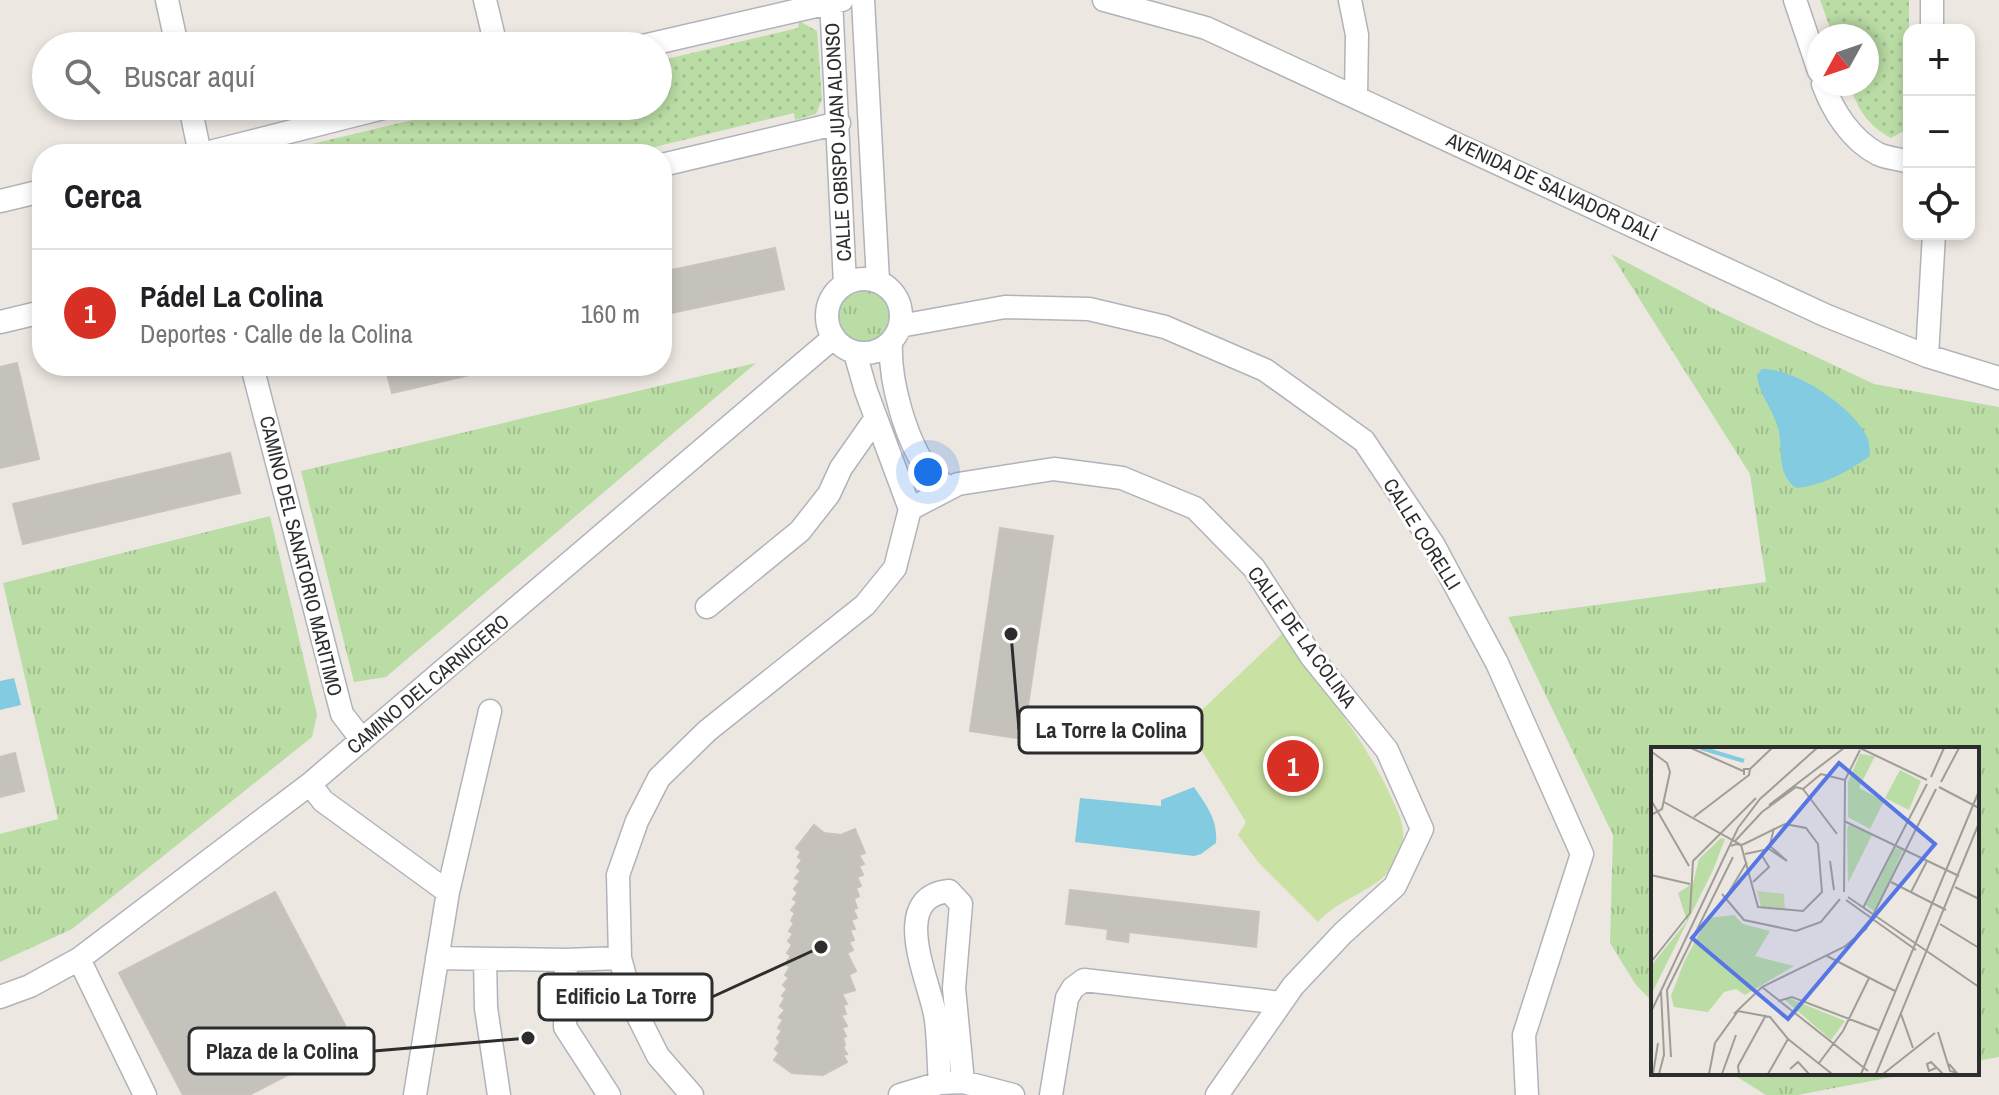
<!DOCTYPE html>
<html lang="es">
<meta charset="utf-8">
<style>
body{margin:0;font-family:"Archivo Narrow",sans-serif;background:#f2f2f2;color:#202124}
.controls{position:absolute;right:24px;top:24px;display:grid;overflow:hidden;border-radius:16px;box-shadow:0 4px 12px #0003}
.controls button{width:72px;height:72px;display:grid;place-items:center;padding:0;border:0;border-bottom:2px solid #e0e0e0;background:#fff;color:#202124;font:40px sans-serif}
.compass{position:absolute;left:1807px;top:24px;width:72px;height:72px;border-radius:50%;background:#fff;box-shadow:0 4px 12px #0003;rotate:230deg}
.you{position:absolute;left:928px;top:472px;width:28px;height:28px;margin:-20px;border:6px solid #fff;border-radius:50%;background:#1a73e8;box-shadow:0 0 0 12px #1a73e833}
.badge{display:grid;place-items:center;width:52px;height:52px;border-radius:50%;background:#d93025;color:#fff;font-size:26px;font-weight:700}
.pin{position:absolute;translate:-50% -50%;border:4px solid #fff;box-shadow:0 2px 8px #0006}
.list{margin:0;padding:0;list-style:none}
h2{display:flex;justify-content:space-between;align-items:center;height:104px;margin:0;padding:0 32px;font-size:34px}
h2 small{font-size:26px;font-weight:400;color:#757577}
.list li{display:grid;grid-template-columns:52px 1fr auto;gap:24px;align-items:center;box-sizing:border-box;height:128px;padding:0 32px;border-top:2px solid #e0e0e0}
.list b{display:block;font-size:30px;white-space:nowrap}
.list p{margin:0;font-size:26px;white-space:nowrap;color:#757577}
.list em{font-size:26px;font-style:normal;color:#757577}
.icon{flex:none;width:44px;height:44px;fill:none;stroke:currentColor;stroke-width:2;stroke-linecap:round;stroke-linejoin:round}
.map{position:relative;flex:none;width:1999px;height:1095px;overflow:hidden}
.search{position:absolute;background:#fff;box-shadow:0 4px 12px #0003;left:32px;top:32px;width:640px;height:88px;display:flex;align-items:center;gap:20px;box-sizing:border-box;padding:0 28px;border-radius:44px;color:#757577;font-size:30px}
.panel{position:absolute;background:#fff;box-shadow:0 4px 12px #0003;left:32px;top:144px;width:640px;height:232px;border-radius:32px}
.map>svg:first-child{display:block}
.grass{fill:url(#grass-tufts)}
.park{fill:url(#park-dots)}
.pitch{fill:#c9e1a2}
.water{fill:#82cbe0}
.building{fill:#c5c2bc;stroke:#c8c3bb;stroke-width:2}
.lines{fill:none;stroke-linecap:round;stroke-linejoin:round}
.minor-casing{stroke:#b1b3bb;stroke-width:25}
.minor{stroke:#fff;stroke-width:22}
.labels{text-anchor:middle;stroke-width:6;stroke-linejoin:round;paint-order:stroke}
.street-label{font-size:20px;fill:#2d2d2d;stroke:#fff}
.inset-river{fill:none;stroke:#82cbe0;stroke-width:4}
.inset-road{fill:none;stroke:#a09d99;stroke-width:2}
.view{fill:#5676e4;fill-opacity:0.15;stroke:#5676e4;stroke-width:4}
.inset-edge{fill:none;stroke:#2d2d2d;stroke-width:4}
.leader{fill:none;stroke:#2d2d2d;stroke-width:3}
.callout-dot{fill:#2d2d2d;stroke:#fff;stroke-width:3}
.callout{fill:#fff;stroke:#2d2d2d;stroke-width:3}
.callout-label{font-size:22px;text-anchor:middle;font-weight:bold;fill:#2d2d2d}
</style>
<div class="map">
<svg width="1999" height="1095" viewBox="0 0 1999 1095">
<defs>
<pattern id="grass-tufts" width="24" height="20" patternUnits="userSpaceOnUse" patternTransform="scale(2)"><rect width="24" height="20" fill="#badca5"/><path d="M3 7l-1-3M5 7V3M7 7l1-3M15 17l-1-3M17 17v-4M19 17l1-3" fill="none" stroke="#a0bd8e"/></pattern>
<pattern id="park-dots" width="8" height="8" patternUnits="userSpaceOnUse" patternTransform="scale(2)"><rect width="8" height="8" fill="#badca5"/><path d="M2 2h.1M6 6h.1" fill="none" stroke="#a0bd8e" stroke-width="1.8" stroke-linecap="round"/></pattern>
</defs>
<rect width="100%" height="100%" fill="#ece7e1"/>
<path class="grass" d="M1611,254L1720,312L1874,384L1999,407V1057L1977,1061V749H1653V1002L1636,985L1610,943L1613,835L1508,617L1766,582L1750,474Z
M837 316a28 28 0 1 1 56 0a28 28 0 1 1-56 0Z
M756,363L386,677L354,682L301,471Z
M270,516L317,715L312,737L72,929L0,962V834L58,819L3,583Z
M1731,1073H1913L1798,1095H1766Z"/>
<path class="park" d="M1820,0H1909V125L1902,132L1891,138C1867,125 1858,109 1849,84H1867V36H1833Z
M799,21L817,31L822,99L816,114L795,120L794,113L626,154H270L471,106H658V61L798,28Z"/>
<path class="pitch" d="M1283,633C1320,685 1361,734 1389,792C1394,804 1403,819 1403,833C1404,844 1399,859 1392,868C1373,892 1338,899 1318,922L1259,863L1238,835L1246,822L1186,725Z"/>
<path class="water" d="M1762,369C1795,368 1853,407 1867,437C1870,443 1869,450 1870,456C1849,471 1822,486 1796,488C1775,472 1784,450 1778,428C1773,409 1759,395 1757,375Z
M14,678L21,705L0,710V681Z
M1194,787C1207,806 1218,820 1216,843L1201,854L1194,856L1075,842L1080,798L1161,806V800Z"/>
<path class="building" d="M775,248L784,289L662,315V272Z
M17,363L39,459L0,468V367Z
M385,366H481L482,372L392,393Z
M230,453L240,493L23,544L13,504Z
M1000,528L1053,536L1023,739L970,731Z
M15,753L24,791L0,797V757Z
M814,825L824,833L841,835L855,829L865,853L859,855L864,864L859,866L863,875L857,877L861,886L856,888L859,896L854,899L857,908L853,909L857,918L851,920L855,929L850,930L854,940L849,942L853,950L847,953L856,971L849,975L855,990L842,994L847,1004L843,1005L846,1014L841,1015L847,1026L842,1028L846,1036L843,1038L845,1045L843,1047L847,1054L843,1055L847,1062L823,1075L792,1073L774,1060L779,1053L775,1049L780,1042L777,1038L782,1031L778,1028L783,1020L779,1017L785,1010L780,1006L785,998L782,996L787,989L783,985L789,978L785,975L790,967L785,964L791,956L787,953L792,945L788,941L793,934L789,931L794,923L791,921L795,913L791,910L797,902L793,899L798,893L794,889L800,881L795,878L801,871L797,867L802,860L798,857L801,852L796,848Z
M1070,890L1259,912L1256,947L1129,932L1128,942L1107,939L1108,929L1066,924Z
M275,892L348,1031L324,1043L329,1054L249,1095H183L119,973Z"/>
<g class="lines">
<defs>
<path id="minor" d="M167,0L177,46
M485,0L496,46
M831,0L845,284
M863,0L878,281
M1104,0L1206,28L1827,316L1927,356L1999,378
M1350,0L1357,35L1356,96
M1795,0L1819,71
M1932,0V30
M643,46L842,0
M1823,84C1833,111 1851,140 1878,154C1887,158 1899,159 1909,162
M190,106L200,154
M202,154L391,106
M662,165L839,123
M0,201L42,191
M827 316a37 37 0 1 1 74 0a37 37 0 1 1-74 0Z
M0,322L42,312
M900,326L1005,307L1089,309L1165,327L1265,370L1364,441L1433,544L1497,663L1582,854L1524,1035L1527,1095
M891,343C889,381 906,441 929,472C934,478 943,483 949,488
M855,353L866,391L910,509
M1927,356L1934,234
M252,366L342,714L362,740
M707,607L800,531L829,494L841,468L876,418
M310,784L323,801L448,892
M437,958L566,960L620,958
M79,959L145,1095
M485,959L486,1008L499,1095
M566,960L565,1027L609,1095
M0,997L30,986L79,959L310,784L833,338
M940,1083C938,1061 939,1036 935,1014C928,978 889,897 949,891L961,904L954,988L963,1082
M415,1095L448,892L490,711
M692,1095L658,1056L633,1006L620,958L618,875L637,821L659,778L707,731L865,605L895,568L910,509L958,484L1054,469L1122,478L1195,508L1254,568L1311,656L1387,750L1422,829L1395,886L1343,933L1293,986L1217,1095
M900,1095L940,1083L963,1082L1013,1095
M1051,1095L1067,998L1073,988L1084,980L1281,1003"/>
</defs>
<use href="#minor" class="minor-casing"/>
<use href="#minor" class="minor"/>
</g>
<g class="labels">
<g class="street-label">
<text transform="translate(838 142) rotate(-93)" y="7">CALLE OBISPO JUAN ALONSO</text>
<text transform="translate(1552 187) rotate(25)" y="7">AVENIDA DE SALVADOR DALÍ</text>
<text transform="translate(1422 534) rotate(58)" y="7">CALLE CORELLI</text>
<text transform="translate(301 556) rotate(76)" y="7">CAMINO DEL SANATORIO MARITIMO</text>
<text transform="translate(1302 637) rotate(54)" y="7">CALLE DE LA COLINA</text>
<text transform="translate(428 684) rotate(-40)" y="7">CAMINO DEL CARNICERO</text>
</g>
</g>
<g transform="translate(1651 747)">
<rect width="328" height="328" fill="#ece7e1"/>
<path d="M209,7L224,9L208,41L233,54L219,82L197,70V35ZM249,23L270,34L258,63L234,51ZM198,78L221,88L197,136L196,81ZM83,168L92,177L119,184L104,209L143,219L94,248L85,242L73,245L57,265L23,260L20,249L33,215L57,171Z" fill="#badca5"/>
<path d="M48,112L62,123L0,248V219L36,174L27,146L42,136Z" fill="#badca5"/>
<path d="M70,91L74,92L62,123L48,112ZM244,101L252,103L224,165L215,158ZM133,252H140L194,274L180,293Z" fill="#badca5"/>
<path d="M106,144L133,147L134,163L110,160Z" fill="#c9e1a2"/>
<path class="inset-river" d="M50,1L93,14"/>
<path class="inset-road" d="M40,1L92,24M209,1L276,33M99,22L121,1M280,30L293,1M290,35L308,1M288,40L328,61M152,42L186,87M152,42L170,27L194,33M0,53L38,119M13,55L90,98L107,160L152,164L171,145L167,97L155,81L134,77L93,97L90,98L85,97L80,99M118,58L193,1M0,68L11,62L19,25L16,16L1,5M43,70L98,28L99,22H93V28M193,74L308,129M84,94L111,65L145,40L152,42M118,102L136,114L120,100M94,107L118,102L123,81M179,114L183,143M0,128L39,137M102,135L118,120L110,107M240,135L295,163M304,140L328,152M193,145L194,33L209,3M260,145L276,114M71,147L93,173L145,184L170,175L189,152M75,150L96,115M197,150L328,240M195,153L265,203M212,161L276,37M289,177L328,201M176,209L244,244M0,215L39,166L42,114L105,51M111,240L217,324M127,254L141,250L227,283M0,265L87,81L109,52L166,1M83,267L111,240L193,200L215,182L285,42M250,267L262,301M287,285L299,324L306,326L298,317M137,292L181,327M20,310L16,243L82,110M168,316L192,284L218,231M285,321L278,324L276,317L280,315L292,327M139,322L147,315L158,327M2,327L7,296M8,327L13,308L10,244M58,327L64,296L87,264L119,270L137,292M71,327L85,288M88,327L87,319L115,268M117,327L137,292M210,327L328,44M225,327L328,76M232,327L284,286"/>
<path class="view" d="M188,16L284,97L137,272L41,191Z"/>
<rect width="328" height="328" class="inset-edge"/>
</g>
<path class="leader" d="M1011 634L1019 730M821 947L712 997M528 1038L374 1051"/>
<g class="callout-dot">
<circle cx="1011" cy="634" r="8"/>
<circle cx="821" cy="947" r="8"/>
<circle cx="528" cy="1038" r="8"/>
</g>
<g class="callout">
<rect x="1019" y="707" width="183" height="46" rx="8"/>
<rect x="539" y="974" width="173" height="46" rx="8"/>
<rect x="189" y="1028" width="185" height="46" rx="8"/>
</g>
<g class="callout-label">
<text x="1111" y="738">La Torre la Colina</text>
<text x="626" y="1004">Edificio La Torre</text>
<text x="282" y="1059">Plaza de la Colina</text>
</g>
</svg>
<div class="controls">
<button>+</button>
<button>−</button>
<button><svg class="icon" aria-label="locate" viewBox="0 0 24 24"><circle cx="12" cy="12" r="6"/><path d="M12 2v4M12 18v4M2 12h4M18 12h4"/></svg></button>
</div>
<svg class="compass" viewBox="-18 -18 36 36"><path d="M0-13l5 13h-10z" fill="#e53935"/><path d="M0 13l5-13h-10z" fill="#757577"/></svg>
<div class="you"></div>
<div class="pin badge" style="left:1293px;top:766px">1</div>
<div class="search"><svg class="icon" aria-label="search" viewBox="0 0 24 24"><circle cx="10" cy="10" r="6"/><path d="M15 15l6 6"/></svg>Buscar aquí</div>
<section class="panel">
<h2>Cerca<small></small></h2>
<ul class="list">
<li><span class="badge">1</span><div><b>Pádel La Colina</b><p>Deportes · Calle de la Colina</p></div><em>160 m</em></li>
</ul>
</section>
</div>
